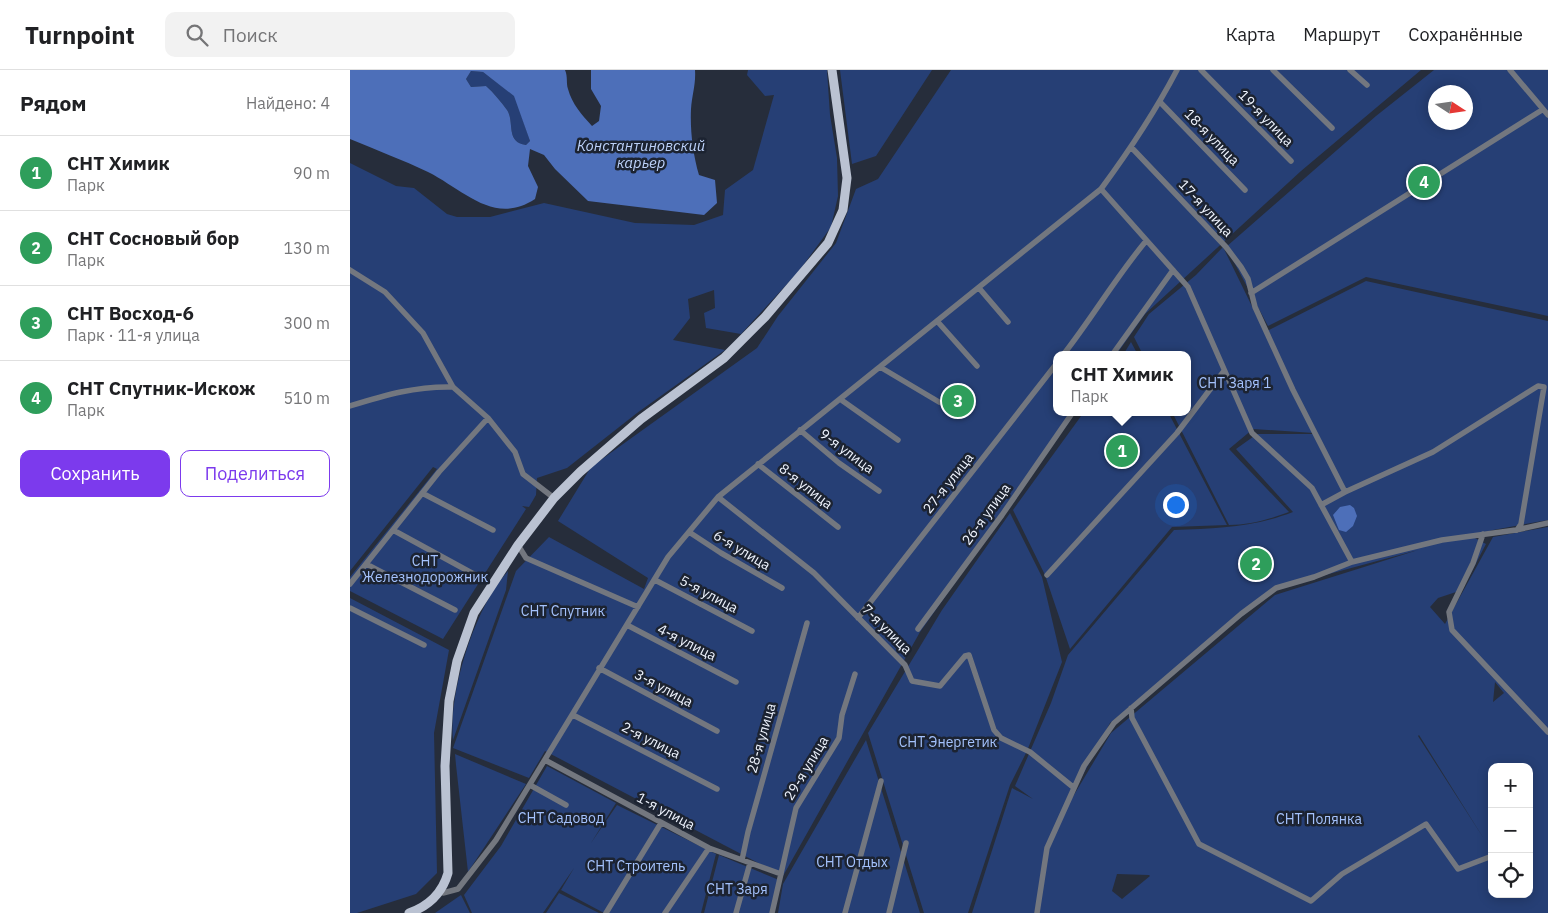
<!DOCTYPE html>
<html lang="ru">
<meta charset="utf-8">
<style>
body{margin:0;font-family:"IBM Plex Sans",sans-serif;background:#f2f2f2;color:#202124}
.controls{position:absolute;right:15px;bottom:15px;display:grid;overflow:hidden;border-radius:10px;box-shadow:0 2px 12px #0003}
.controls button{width:45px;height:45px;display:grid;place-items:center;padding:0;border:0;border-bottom:1px solid #e0e0e0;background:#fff;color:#202124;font:25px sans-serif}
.compass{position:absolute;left:1078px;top:15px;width:45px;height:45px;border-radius:50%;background:#fff;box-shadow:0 2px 12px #0003;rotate:102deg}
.you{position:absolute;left:825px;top:434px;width:18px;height:18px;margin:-12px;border:4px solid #fff;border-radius:50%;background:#1a73e8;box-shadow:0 0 0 8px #1a73e833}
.badge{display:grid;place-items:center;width:32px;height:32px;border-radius:50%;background:#7c3aed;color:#fff;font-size:16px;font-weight:700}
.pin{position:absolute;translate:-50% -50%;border:2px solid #fff;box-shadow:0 1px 5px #0006}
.popup{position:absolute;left:703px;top:281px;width:138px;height:65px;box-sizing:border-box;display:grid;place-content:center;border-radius:10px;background:#fff;filter:drop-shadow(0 1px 4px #0005);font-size:16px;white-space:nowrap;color:#757577}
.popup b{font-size:19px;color:#202124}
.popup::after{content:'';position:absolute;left:50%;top:100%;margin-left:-10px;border:10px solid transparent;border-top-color:#fff}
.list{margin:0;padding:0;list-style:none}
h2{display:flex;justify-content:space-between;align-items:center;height:65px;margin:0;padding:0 20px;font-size:21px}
h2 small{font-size:16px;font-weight:400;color:#757577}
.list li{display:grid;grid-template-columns:32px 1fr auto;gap:15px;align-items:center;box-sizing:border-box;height:75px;padding:0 20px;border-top:1px solid #e0e0e0}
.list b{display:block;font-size:19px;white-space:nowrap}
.list p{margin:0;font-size:16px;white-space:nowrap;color:#757577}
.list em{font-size:16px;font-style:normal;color:#757577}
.actions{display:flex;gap:10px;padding:15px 20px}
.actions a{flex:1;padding:11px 0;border:1px solid #7c3aed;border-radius:10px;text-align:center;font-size:18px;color:#7c3aed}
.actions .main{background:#7c3aed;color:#fff}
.icon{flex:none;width:28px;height:28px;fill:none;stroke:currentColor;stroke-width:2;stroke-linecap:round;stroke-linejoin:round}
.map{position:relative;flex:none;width:1198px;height:843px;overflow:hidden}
header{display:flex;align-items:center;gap:30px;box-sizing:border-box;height:70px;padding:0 25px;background:#fff;border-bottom:1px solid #e0e0e0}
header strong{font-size:24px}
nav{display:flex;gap:28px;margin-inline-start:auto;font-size:18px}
.search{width:350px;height:45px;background:#f2f2f2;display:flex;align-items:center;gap:12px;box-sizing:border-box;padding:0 18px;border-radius:10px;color:#757577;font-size:19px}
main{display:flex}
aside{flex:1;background:#fff}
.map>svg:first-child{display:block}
.green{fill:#263f75;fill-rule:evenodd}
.water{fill:#4d6fb9;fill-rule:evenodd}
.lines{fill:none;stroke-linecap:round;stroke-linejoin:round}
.minor{stroke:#73777f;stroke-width:5.5}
.primary{stroke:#bac2d2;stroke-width:9}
.labels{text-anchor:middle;stroke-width:5;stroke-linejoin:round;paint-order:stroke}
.street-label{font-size:14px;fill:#eff4fe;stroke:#1c2331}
.park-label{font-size:14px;fill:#a4c2fd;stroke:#1c2331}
.water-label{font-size:15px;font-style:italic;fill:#bcd1f9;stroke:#1c2331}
</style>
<header>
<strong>Turnpoint</strong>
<div class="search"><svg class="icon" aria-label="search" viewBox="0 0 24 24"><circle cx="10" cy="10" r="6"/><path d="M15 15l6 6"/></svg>Поиск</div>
<nav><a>Карта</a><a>Маршрут</a><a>Сохранённые</a></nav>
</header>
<main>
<aside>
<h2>Рядом<small>Найдено: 4</small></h2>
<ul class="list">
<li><span class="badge" style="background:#2e9e5b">1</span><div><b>СНТ Химик</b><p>Парк</p></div><em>90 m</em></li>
<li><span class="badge" style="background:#2e9e5b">2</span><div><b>СНТ Сосновый бор</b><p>Парк</p></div><em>130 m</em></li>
<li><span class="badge" style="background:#2e9e5b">3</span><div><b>СНТ Восход-6</b><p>Парк · 11-я улица</p></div><em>300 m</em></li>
<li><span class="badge" style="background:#2e9e5b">4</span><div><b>СНТ Спутник-Искож</b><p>Парк</p></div><em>510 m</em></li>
</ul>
<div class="actions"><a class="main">Сохранить</a><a>Поделиться</a></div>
</aside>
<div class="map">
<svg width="1198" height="843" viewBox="0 0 1198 843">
<rect width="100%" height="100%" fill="#262d3b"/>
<path class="green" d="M398,0H477L480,45L487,88L488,126L481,157L449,201L391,264L356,258L354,243L365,238L364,220L338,229L340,248L323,270L375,280L287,343L217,398L187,408L186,425L179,437L172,436L176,439L93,569L0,521V507L87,399L83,397L0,501V93L46,116L64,118L97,144L107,147H140L194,133L285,153L344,155L373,145L375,120L403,100L424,25L415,26L397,5Z
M490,0H582L526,86L502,94Z
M601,0H1071L951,101L795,244L766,285H707V342H726L570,562L433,806L195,681L179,708L103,678L166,501L199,467L294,519L298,508L208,451L241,397L407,278L428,246L486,173L506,119L528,109Z
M1084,0H1198V246L1016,207L918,256L876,177L1026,46ZM1086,22H1116V52H1086Z
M121,1L133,2L165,26L180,71L176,75C155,72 165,52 157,40C151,32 144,23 136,16L121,17L116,9Z
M873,177L964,363L903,359L879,379L939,442C920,449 900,455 879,455L822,342H837V285H793L784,267L799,244L846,205Z
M1016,211L1198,251V450L1143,460L1106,470L1123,467L1136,474L1112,520L1088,528L1080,537L1095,554L1143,467L1198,457V843H622L662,718L683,729L665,716L701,633L718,585L824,460C868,458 901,458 943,442L886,379L907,364H966L917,261ZM1068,480L925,525L761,663L712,745L760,653L927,518ZM1145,612L1154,623L1143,632ZM1069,665L1134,769L1068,666ZM1142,697H1179V824H1142ZM767,804L799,805L800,806L772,829L762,821Z
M781,272L788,285H773Z
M734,342H818L877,455L822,457L720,579L695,505L663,440Z
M660,443L692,507L712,592L677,681L660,715L618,843H574L518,663L592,540Z
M158,501L156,520L103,670C98,622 125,537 158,501Z
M0,528L99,580L84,663L87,803L66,824L7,843H0Z
M516,670L570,843H428L433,814Z
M105,684L176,714L118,802L106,695Z
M197,696L266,733L241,773L267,735L366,784L351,843H254L211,820L224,798L193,843H122L114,825L151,776Z
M369,785L429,810L421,843H354Z
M209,823L249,843H196Z
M111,825L120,843H85L108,827Z"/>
<path class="water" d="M0,0H215C218,7 216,13 218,19C222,34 232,45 242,56L249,51L251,36L241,19V0H345C346,14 342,25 341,39C340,61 343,84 349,105L365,110L367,133L354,145L238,131L205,99L194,85L180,79L178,96L188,117L185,129C144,156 114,120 78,102C53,90 26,80 0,69ZM121,1L133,2L164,26L180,71L176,75C155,72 165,52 157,40C151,32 144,23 136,16L121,17L116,9Z
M1000,435L1004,438L1007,446L1003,456L996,462L989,460L983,445L990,437Z"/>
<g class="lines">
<path class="minor" d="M851,0L941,91
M923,0L982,58
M1000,0L1017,15
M1160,0L1198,45
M810,32L895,120
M781,77L876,177L891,197L898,209L905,237L943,320L995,422L971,435
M751,119L838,217L902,363L962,418L1002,492
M0,200L35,222L73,263L103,317L138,348L165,382L173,404L204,428
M629,218L658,252
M901,223L1192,40
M587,251L627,296
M713,285C742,248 766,207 796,171
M762,285L823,200
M530,297L589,332
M490,329L548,370
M0,336C35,325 66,316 103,317
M450,360L489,393L529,421
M408,394L488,457
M995,422L1083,382L1188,316L1194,317L1171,454L1167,460
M72,423L143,460
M368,427L464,503L555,595L562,611L590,616L615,586L619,585L644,660L651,668L680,682L723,717
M43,460L131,508
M339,462L371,483L432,518
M1133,464L1123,493L1099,542L1102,560L1198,662
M168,475L176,488L288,537
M16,494L105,540
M697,505L827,363L874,301
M305,510L402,561
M0,514L89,402L138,348
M0,538L74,575
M508,548L707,293
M277,555L386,612
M568,559L652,445L723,342
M249,598L367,661
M781,638L782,648L849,774L961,831L992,804L1076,754L1108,799L1142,786
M223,645L367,719
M195,690L359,778L431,804
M180,715L216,735
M392,790L398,762L457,553
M90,822L93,823L108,819L146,770L318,487L368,427L751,119C779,81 805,42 827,0
M256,843L311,753
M315,843L359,778
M386,843L400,793
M422,843L446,738L489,668L492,645L505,604
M495,843L531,711
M539,843L556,773
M687,843L697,778L734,696L764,653L891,544L926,518L964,507L1002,492L1092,470L1166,460L1198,453"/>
<path class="primary" d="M59,843C79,836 92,824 98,803L95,696L99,631L107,591L124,543L168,475L204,428L230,402L291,349L374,288L415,247L478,173L493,140L497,108L482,0"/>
</g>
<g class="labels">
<g class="street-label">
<text transform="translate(916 48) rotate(46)" y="5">19-я улица</text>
<text transform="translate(862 67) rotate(46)" y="5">18-я улица</text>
<text transform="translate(856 138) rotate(47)" y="5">17-я улица</text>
<text transform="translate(497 381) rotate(37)" y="5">9-я улица</text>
<text transform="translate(598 413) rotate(-52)" y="5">27-я улица</text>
<text transform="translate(456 416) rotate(38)" y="5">8-я улица</text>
<text transform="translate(636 444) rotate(-54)" y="5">26-я улица</text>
<text transform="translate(392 480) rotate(31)" y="5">6-я улица</text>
<text transform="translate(359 524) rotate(28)" y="5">5-я улица</text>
<text transform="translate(537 559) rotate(45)" y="5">7-я улица</text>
<text transform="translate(337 572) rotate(27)" y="5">4-я улица</text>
<text transform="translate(314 618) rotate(28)" y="5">3-я улица</text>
<text transform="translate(411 668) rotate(-74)" y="5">28-я улица</text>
<text transform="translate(301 670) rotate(27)" y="5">2-я улица</text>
<text transform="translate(456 698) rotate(-59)" y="5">29-я улица</text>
<text transform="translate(316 741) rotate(28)" y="5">1-я улица</text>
</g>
<g class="park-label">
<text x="885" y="318">СНТ Заря 1</text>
<text x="75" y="496">СНТ<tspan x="75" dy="16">Железнодорожник</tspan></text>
<text x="213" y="546">СНТ Спутник</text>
<text x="598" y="677">СНТ Энергетик</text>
<text x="211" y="753">СНТ Садовод</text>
<text x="969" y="754">СНТ Полянка</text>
<text x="502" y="797">СНТ Отдых</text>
<text x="286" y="801">СНТ Строитель</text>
<text x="387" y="824">СНТ Заря</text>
</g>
<g class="water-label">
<text x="291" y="81">Константиновский<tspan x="291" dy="17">карьер</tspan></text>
</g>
</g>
</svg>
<div class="controls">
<button>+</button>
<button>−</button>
<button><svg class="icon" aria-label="locate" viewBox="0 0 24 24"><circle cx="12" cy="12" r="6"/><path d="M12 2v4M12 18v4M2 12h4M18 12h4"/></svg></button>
</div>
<svg class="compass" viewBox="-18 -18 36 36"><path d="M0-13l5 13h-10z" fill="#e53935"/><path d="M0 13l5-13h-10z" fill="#757577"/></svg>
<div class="you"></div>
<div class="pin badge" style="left:772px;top:381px;background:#2e9e5b">1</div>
<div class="popup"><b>СНТ Химик</b>Парк</div>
<div class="pin badge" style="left:906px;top:494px;background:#2e9e5b">2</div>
<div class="pin badge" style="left:608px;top:331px;background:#2e9e5b">3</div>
<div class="pin badge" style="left:1074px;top:112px;background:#2e9e5b">4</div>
</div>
</main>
